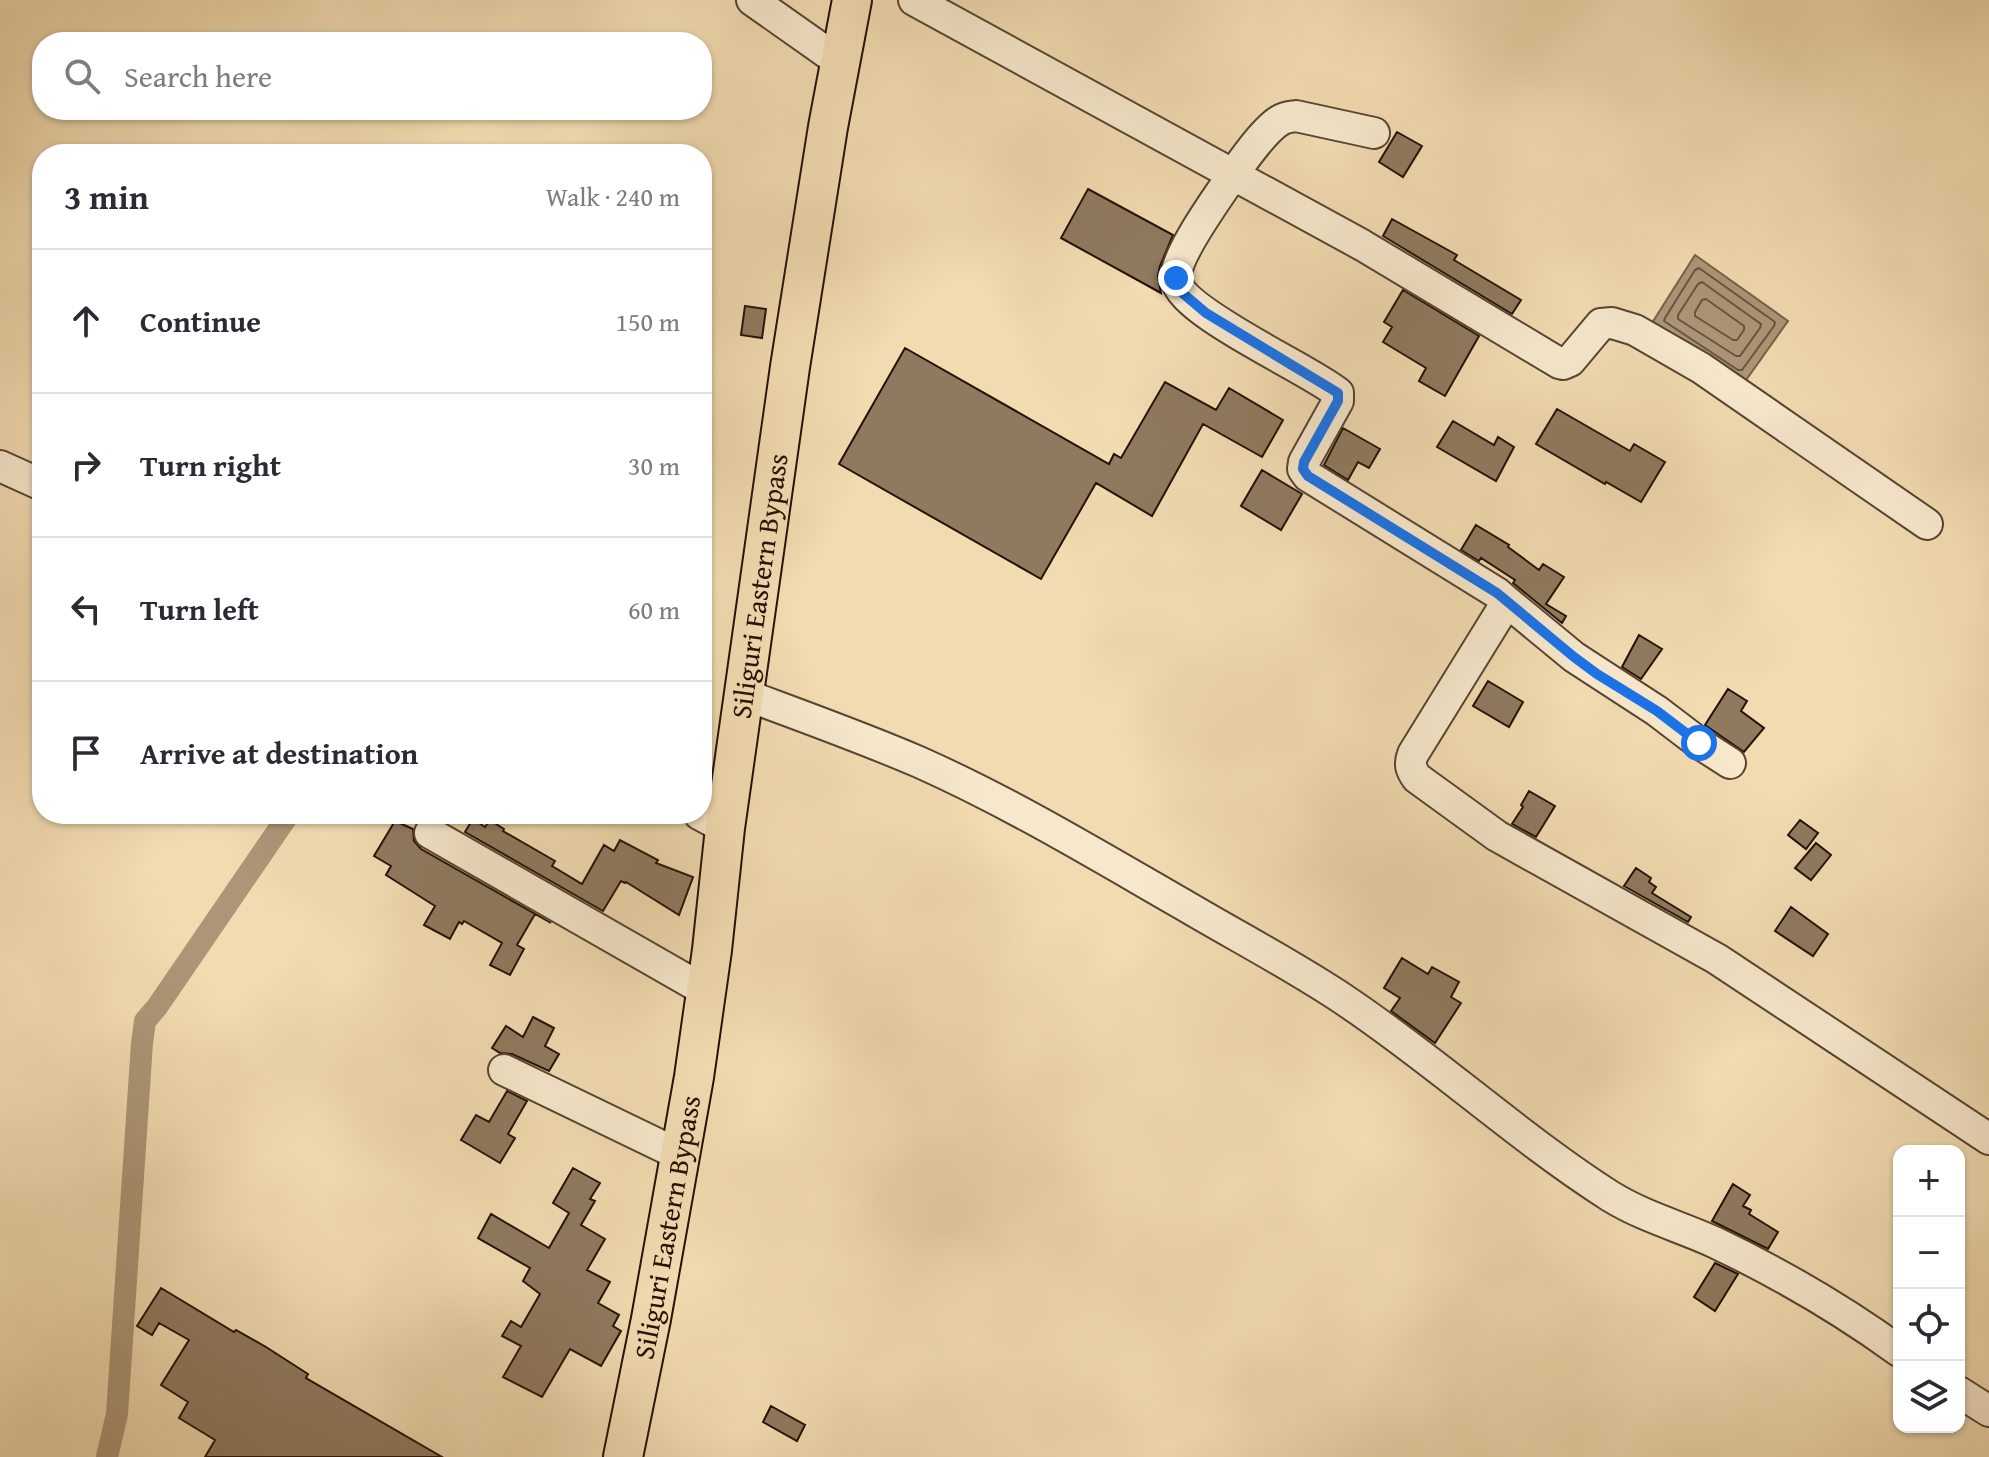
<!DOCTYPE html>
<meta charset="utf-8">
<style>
body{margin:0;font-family:"Gentium Book Plus",serif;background:#f7f7f7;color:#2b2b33}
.controls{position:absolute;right:24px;bottom:24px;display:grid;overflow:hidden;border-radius:16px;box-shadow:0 2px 6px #0004}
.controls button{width:72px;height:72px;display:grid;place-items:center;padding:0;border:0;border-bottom:2px solid #e1e1e2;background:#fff;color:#2b2b33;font:40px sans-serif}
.stop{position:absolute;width:24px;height:24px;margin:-18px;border:6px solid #1a73e8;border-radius:50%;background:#fff}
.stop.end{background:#1a73e8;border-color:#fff;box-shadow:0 2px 8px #0008}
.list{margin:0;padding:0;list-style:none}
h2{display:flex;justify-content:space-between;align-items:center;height:104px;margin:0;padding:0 32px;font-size:34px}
h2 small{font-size:26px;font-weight:400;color:#7c7c81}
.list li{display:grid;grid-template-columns:52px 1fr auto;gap:24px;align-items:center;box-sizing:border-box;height:144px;padding:0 32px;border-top:2px solid #e1e1e2}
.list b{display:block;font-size:30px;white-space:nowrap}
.list em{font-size:26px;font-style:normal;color:#7c7c81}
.icon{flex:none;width:44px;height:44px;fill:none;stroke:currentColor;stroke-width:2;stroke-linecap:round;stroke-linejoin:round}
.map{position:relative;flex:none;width:1989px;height:1457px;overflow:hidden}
.search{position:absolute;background:#fff;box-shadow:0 2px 6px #0004;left:32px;top:32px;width:680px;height:88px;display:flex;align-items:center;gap:20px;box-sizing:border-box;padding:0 28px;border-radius:32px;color:#7c7c81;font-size:30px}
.panel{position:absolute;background:#fff;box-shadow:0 2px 6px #0004;left:32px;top:144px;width:680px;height:680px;border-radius:32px}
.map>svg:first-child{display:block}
.water{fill:#ac9677;stroke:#76614a;stroke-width:2}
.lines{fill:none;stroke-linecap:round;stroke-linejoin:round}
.shore{stroke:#68543f;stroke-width:2}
.canal{stroke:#ac9677;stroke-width:22}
.building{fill:#8f7a5f;stroke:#241107;stroke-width:2}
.minor-casing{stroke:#584432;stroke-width:34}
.major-casing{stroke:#241107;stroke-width:42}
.minor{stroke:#f7e8cc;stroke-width:30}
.major{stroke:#f2dbb1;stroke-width:38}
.route{stroke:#1a73e8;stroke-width:10}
.labels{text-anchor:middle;stroke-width:8;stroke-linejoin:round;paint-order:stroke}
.street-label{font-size:28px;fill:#241107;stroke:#f7e8cc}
</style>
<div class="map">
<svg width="1989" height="1457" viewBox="0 0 1989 1457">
<rect width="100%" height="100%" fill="#f2dbb1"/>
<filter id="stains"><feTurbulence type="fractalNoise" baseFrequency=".0025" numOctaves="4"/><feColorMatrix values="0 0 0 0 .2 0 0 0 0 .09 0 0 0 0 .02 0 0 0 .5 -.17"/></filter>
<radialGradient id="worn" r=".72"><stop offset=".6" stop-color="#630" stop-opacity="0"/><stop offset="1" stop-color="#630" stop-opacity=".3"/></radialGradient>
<path class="water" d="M1695,255L1788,321L1744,383L1652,323Z"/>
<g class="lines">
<path class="shore" d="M1699,268L1775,322L1774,326L1742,370H1738L1664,321L1665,318L1695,270Z
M1702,282L1761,324L1760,328L1740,356H1736L1678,319V315L1698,284Z
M1706,299L1744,326V330L1737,340H1733L1695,316V312L1702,300Z"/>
<path class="canal" d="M107,1457L117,1414L142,1043L145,1021L157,1007L289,814"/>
</g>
<path class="building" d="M1397,132L1422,146L1403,177L1379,162Z
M1088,189L1173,235L1160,266L1158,276L1161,293L1061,238Z
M1392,219L1457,255L1454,260L1521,300L1512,314L1383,236Z
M1403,290L1479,336L1445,396L1419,381L1426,368L1383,342L1392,327L1384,322Z
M745,306L766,309L762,338L741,335Z
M905,348L1109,464L1114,454L1121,458L1165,382L1216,410L1229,388L1283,420L1262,457L1203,424L1152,516L1096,483L1041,579L839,464Z
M1557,409L1630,451L1634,444L1665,462L1641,502L1606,482L1605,484L1536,444Z
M1453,421L1494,445L1498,437L1514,447L1496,481L1437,447Z
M1343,428L1380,449L1369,468L1358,462L1348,480L1324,465Z
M1262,470L1302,494L1281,530L1241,506Z
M1476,525L1509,545L1508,547L1539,570L1543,564L1564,577L1546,604L1566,616L1562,623L1513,583L1515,580L1481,558L1479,561L1461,550Z
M1639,635L1662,649L1641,679L1622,667Z
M1488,681L1523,702L1509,727L1473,706Z
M1728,689L1747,701L1741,711L1764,728L1744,752L1705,725Z
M1529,791L1555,806L1536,837L1512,824L1523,807L1521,805Z
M473,819L485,827L490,820L504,829L503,831L555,861L552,866L582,884L604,845L614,851L620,840L658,860L656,863L693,877L679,915L626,882L625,883L621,881L603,911L465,832Z
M1800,820L1818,833L1806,849L1788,835Z
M395,821L413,829L414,841L421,849L551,923L535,914L517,945L524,949L510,975L490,965L502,943L464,921L462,924L459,922L450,939L424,925L435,906L386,875L391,866L374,856Z
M1816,843L1831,855L1811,880L1795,868Z
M1636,868L1651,878L1649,882L1656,887L1652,893L1691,917L1688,922L1624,886Z
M1791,907L1828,934L1813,956L1775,931Z
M1402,958L1428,974L1432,967L1459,982L1451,997L1461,1003L1435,1043L1391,1011L1400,998L1384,988Z
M533,1017L554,1028L545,1046L559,1054L549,1071L512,1054L500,1053L492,1048L506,1026L523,1037Z
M507,1091L527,1101L508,1134L515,1138L500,1163L461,1140L476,1115L489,1122Z
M573,1168L600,1183L590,1199L595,1201L581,1225L605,1239L587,1270L610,1282L598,1303L619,1315L613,1326L621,1331L601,1366L570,1349L542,1397L503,1377L521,1346L502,1336L511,1321L521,1327L540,1294L523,1281L530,1268L478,1238L491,1214L549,1248L569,1213L553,1203Z
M1733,1184L1750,1195L1743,1206L1751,1210L1749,1214L1778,1232L1768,1249L1712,1221Z
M1715,1263L1738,1274L1715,1311L1694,1297Z
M161,1288L234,1332L236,1330L266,1347L308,1374L306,1378L442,1457H205L215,1440L179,1418L188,1402L161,1385L189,1340L159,1323L152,1335L137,1326Z
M771,1406L805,1425L797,1441L763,1422Z"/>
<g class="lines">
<defs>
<path id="minor" d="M752,0L840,62
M914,0L1362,245L1559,363L1563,364L1570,361L1601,324L1612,323L1635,330L1701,368L1927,524
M1374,133L1296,116C1289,117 1285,117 1279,121C1263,131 1239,166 1228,182C1215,201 1175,257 1176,278C1178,312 1310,369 1338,393V401L1304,462L1303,469L1308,476L1497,593L1505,600L1502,610L1413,754C1409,764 1411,770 1417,778L1497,836L1717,959L1989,1139
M0,466L42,485
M1505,600L1574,657L1657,711L1699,743L1730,763
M743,694C802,716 861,737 919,762C1011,803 1097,855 1184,905C1238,937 1294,966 1346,1001C1437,1062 1518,1137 1610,1196C1644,1217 1679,1226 1714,1242C1779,1273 1841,1309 1899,1351
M699,814L725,828
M430,833L706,991
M504,1070L680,1155
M1959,1392L1989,1411"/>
<g id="major">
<path id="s1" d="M623,1457L651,1319L694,1077L712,950L725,828L790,367L828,127L852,0"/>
</g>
</defs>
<use href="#minor" class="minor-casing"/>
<use href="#major" class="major-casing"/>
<use href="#minor" class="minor"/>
<use href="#major" class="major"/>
</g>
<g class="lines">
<path class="route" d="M1176,278L1180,291L1206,313L1338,393V401L1304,462L1303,469L1308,476L1497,593L1574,657L1597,674L1657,711L1699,743"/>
</g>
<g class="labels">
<g class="street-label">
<text dy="10" stroke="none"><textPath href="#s1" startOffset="882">Siliguri Eastern Bypass</textPath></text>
<text dy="10" stroke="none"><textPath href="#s1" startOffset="234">Siliguri Eastern Bypass</textPath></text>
</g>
</g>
<rect width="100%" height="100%" filter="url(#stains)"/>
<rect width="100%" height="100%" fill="url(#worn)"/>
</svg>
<div class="controls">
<button>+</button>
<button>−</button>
<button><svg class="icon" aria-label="locate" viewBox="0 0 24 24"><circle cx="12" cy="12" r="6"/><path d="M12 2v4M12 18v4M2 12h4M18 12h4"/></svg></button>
<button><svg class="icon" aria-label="layers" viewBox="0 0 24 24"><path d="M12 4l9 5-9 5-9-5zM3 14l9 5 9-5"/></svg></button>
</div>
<div class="stop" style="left:1699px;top:743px"></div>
<div class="stop end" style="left:1176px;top:278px"></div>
<div class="search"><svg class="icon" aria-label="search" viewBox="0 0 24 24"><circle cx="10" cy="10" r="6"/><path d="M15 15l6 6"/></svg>Search here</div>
<section class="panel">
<h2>3 min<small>Walk · 240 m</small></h2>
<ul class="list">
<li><svg class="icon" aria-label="ahead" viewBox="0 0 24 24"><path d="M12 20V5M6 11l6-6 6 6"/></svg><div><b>Continue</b></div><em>150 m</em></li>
<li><svg class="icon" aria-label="right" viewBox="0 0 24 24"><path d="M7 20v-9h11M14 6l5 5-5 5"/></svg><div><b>Turn right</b></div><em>30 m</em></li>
<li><svg class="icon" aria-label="left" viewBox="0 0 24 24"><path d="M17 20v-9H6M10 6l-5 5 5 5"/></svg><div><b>Turn left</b></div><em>60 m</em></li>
<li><svg class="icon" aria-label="arrive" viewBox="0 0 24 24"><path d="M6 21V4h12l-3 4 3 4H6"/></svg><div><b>Arrive at destination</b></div></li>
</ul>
</section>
</div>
